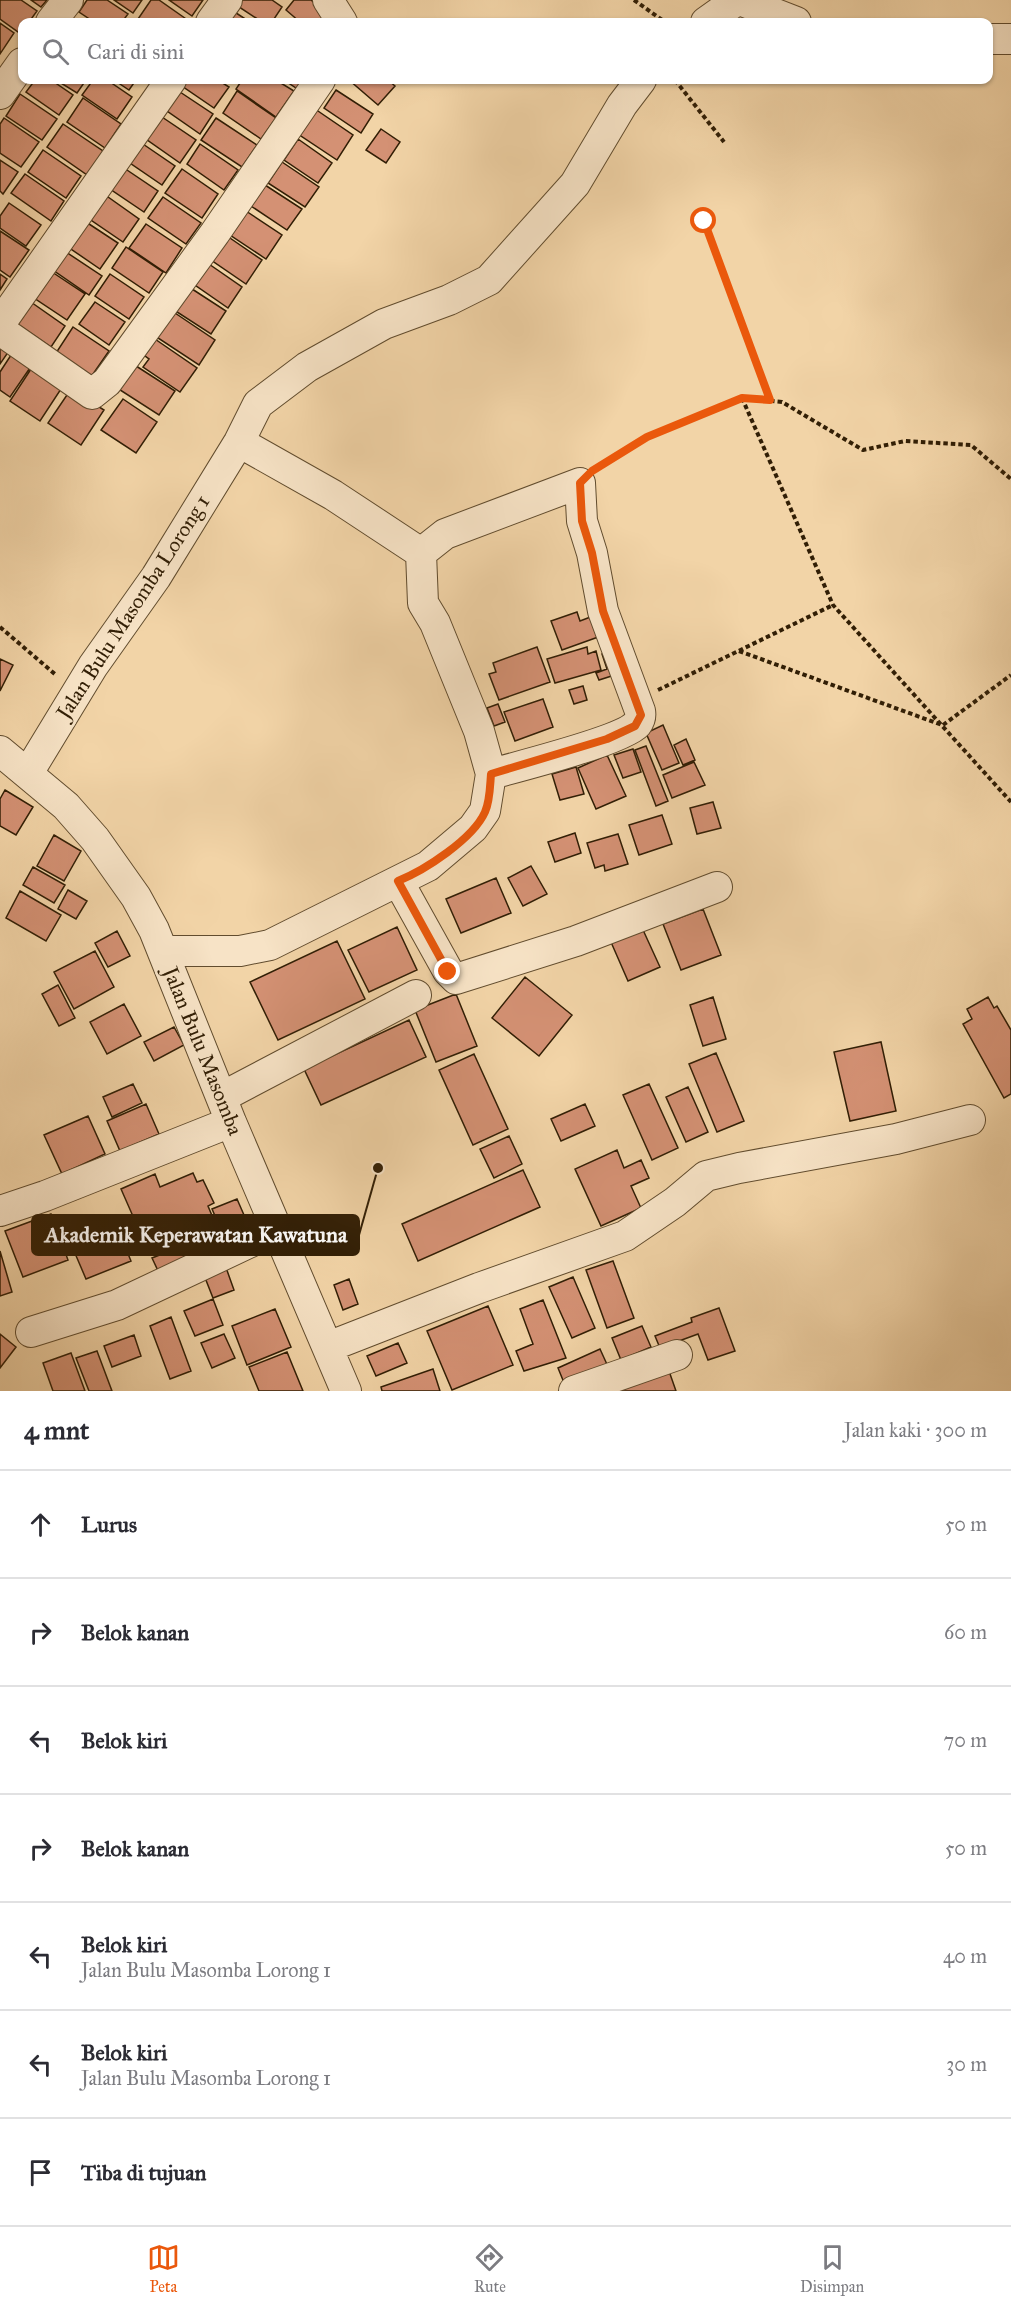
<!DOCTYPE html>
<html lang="id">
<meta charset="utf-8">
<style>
body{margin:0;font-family:"IM FELL Great Primer",serif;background:#f2f2f3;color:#2b2b33}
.stop{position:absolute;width:18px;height:18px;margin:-14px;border:4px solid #ea580c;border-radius:50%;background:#fff}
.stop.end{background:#ea580c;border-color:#fff;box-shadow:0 2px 6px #0008}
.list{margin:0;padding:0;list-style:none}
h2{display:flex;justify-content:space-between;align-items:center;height:78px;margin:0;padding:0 24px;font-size:26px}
h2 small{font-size:20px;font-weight:400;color:#7c7c81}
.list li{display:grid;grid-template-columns:39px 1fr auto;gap:18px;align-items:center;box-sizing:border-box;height:108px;padding:0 24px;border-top:2px solid #e1e1e2}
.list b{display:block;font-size:22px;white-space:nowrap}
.list p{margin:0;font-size:20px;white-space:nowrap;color:#7c7c81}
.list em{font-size:20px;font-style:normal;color:#7c7c81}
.icon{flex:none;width:33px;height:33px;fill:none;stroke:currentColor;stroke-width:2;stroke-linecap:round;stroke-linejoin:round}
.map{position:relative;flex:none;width:1011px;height:1391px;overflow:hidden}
.search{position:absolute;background:#fff;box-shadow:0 2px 4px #0004;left:18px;right:18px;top:18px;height:66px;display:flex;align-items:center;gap:15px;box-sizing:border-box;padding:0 21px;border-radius:12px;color:#7c7c81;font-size:22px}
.sheet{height:834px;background:#fff}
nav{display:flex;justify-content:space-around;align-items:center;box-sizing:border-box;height:84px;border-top:2px solid #e1e1e2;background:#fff;font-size:16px;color:#7c7c81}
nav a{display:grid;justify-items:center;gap:3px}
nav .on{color:#ea580c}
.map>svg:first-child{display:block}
.building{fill:#d49174;stroke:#311e05;stroke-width:1.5}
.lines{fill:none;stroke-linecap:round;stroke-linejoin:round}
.minor-casing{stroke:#614c2e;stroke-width:32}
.path{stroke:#311e05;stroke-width:4;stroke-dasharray:4.5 3;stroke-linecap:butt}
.minor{stroke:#f7e3c6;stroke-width:30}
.route{stroke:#ea580c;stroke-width:8}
.labels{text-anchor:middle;stroke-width:5;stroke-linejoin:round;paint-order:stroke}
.street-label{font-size:21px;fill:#311e05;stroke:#f7e3c6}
.leader{fill:none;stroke:#311e05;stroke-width:2}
.callout-dot{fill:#311e05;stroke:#f7e3c6;stroke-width:2}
.callout{fill:#311e05;stroke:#311e05;stroke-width:2}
.callout-label{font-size:22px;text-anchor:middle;font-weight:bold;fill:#fff}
</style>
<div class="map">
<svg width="1011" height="1391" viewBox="0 0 1011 1391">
<rect width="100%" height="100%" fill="#f2d4a7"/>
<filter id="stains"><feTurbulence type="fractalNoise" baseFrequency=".00333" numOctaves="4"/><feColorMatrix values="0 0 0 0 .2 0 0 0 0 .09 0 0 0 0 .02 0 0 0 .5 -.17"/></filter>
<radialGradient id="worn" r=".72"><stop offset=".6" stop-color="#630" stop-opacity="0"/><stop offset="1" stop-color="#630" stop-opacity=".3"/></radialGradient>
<path class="building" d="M0,0H21L37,11L29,22H22L21,34L0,19Z
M31,0H47L41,7Z
M87,0H107L128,14L122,22H94L79,12Z
M114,0H142L133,13Z
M151,0H159L189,21L143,22L138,19Z
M169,0H203L192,16Z
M235,0H272L282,7L272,22H262L233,3Z
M294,0H311L336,22H300L286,10Z
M230,9L250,22H221Z
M0,23L14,33L0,54Z
M35,80H51L73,95L59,115L26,92Z
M56,80H86L77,93Z
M93,80H107L132,97L117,119L82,95Z
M114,80H136L129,90Z
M182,80H218L229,87L214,108L179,84Z
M242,80H276L294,91L276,117L236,89Z
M284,80H306L299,90Z
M349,80H388L395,86L378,105Z
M336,90L373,114L361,133L324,108Z
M237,91L276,118L261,139L223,113Z
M180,92L213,114L200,134L167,111Z
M20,94L57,119L42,140L6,116Z
M83,98L121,124L105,148L67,122Z
M315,109L353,135L337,160L298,134Z
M159,115L196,140L180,163L143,137Z
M4,118L39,142L21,167L0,153V124Z
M216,118L257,145L242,167L201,140Z
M63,124L106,153L90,177L47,147Z
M381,129L400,142L386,163L366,150Z
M298,139L332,163L318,183L284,160Z
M140,142L175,166L162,185L127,161Z
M200,144L238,170L224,190L187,164Z
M43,150L81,176L66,198L28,172Z
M0,160L18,172L3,194L0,191Z
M282,162L319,187L305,207L268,183Z
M124,168L158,191L144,212L110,189Z
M182,169L218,194L202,218L165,193Z
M25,174L64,201L51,221L11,193Z
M265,185L302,209L287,230L251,206Z
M101,192L139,219L123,242L85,216Z
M163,197L201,223L186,244L148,218Z
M9,203L41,225L26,246L0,228V216Z
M246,211L282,235L266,259L230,235Z
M83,220L118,243L100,269L65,245Z
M146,224L182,248L166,273L129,248Z
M0,231L29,250L10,277L0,270Z
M227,236L262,260L246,284L211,260Z
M126,247L163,272L149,293L112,268Z
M63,250L102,276L89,295L50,268Z
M206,262L242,287L228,308L192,283Z
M46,268L85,294L67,320L28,294Z
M0,274L7,279L0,290Z
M110,274L144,297L129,319L95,296Z
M189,287L226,311L211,334L174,310Z
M28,300L65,326L51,347L13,321Z
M95,302L125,322L109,345L79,324Z
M172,311L215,340L199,365L155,336Z
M73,327L109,351L91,377L56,353Z
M152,337L197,368L180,392L143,367L149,359L141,353Z
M0,341L11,348L0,364Z
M13,352L32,365L10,397L0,390V372Z
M133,364L175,391L159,415L117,388Z
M31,369L61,389L40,421L10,401Z
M71,389L104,410L81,445L48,423Z
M123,399L157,422L136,453L101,430Z
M577,612L580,621L593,616L601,636L562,650L551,621Z
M537,647L550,682L499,700L489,674L496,672L493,663Z
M587,647L588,654L596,651L601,670L555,683L547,659Z
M613,650L621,673L599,680L596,673L607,669L602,654Z
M0,659L13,665L0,691Z
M583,686L587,700L574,704L569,690Z
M543,699L553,727L515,741L504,712Z
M498,704L505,722L494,726L487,708Z
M663,725L679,763L662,770L646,733Z
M686,739L695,760L683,765L674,745Z
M646,746L668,801L656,806L635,750Z
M633,749L641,772L623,778L614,755Z
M607,755L626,796L596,809L578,768Z
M694,762L705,785L672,798L663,775Z
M576,767L584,794L560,800L552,774Z
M5,790L33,807L16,835L0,826V799Z
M713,802L721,828L697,834L690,808Z
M662,815L672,844L639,855L629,825Z
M575,833L581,853L555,862L548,842Z
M618,834L628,864L605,871L604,865L595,868L587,843Z
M54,835L81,851L64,881L37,866Z
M531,866L547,894L523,906L508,878Z
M33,867L65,885L54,903L23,885Z
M496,878L511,913L461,933L446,899Z
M68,890L87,901L76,919L58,909Z
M20,891L61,915L46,941L6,918Z
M703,909L721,955L681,970L663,924Z
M638,919L660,967L628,981L607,933Z
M397,927L417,970L369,992L348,950Z
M117,931L130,956L108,967L95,943Z
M337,941L365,999L278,1040L250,982Z
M95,951L114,987L74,1009L54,972Z
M525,977L572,1015L539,1056L492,1018Z
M58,985L75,1018L59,1026L42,994Z
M456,994L477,1046L436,1062L415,1010Z
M713,997L726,1039L703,1046L690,1005Z
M988,997L994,1008L997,1006L1011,1030V1094L1004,1098L963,1024L972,1019L967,1009Z
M124,1004L141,1036L107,1054L90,1022Z
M409,1020L426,1057L321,1105L304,1069Z
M174,1027L184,1045L154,1061L144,1042Z
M881,1042L896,1111L850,1121L834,1052Z
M716,1053L744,1121L717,1132L689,1064Z
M474,1054L508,1129L473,1145L439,1070Z
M133,1084L142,1103L112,1117L103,1097Z
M649,1084L678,1148L652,1160L623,1095Z
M688,1087L708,1132L686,1142L666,1097Z
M146,1104L159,1134L120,1151L107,1121Z
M585,1104L595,1126L561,1141L551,1119Z
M88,1116L105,1154L62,1174L44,1135Z
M509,1136L522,1164L494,1178L480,1149Z
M617,1150L624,1168L641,1160L649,1178L631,1186L641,1208L601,1226L575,1169Z
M523,1170L540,1207L418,1261L402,1224Z
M193,1173L197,1182L203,1180L214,1203L208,1206L216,1225L150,1255L121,1189L155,1174L160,1187Z
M237,1199L244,1215L219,1225L212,1209Z
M51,1214L68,1260L23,1277L5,1231Z
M119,1232L131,1261L86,1279L74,1251Z
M185,1245L192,1263L160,1275L152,1258Z
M0,1251L12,1292L0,1296Z
M613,1261L634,1318L607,1328L586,1270Z
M224,1262L234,1290L213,1298L202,1270Z
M573,1277L595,1328L572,1338L549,1287Z
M349,1279L358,1304L343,1310L334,1285Z
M213,1299L223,1325L195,1336L184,1311Z
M543,1300L566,1358L524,1371L516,1351L533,1344L520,1309Z
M488,1306L513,1365L452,1390L427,1331Z
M719,1308L735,1351L708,1360L698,1334L660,1348L655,1336L692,1322L691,1318Z
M275,1309L291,1347L247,1365L232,1326Z
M171,1317L191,1371L170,1379L150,1326Z
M642,1326L651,1347L621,1360L612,1338Z
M0,1334L16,1347L0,1368Z
M224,1334L235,1358L212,1368L201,1343Z
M134,1335L141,1356L112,1367L104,1346Z
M398,1343L407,1363L376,1376L367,1356Z
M600,1349L610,1371L567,1390L558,1368Z
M97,1351L112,1391H89L76,1358Z
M287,1352L303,1391H259L249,1367Z
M71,1353L85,1391H53L43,1363Z
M433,1369L440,1391H382L381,1387Z
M669,1371L676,1391H614Z"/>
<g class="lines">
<defs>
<path id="minor" d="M328,0L342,22
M740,0L796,22
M51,22L68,0
M211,22L227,0
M706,22L737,0
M988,39H1011
M0,94L22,63
M0,324L171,80
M0,330L92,394L107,382L215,233L320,80
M239,442L333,495L421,553L423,603L435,623L479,731L491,774L485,811L473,828L428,866L398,881L448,971L456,979L576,941L717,887
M421,553L445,534L580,483L582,521L592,553L603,611L640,711C641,716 640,720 637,724C623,740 517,767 491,774
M0,751L66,806L95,839L136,897L154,930L231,1122L346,1391
M28,773L93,666L156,577L239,442L258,404L307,367L384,324L449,300L489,280L575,184L622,105L641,80
M163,951H240L270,945L398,881
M222,1097L416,995
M0,1211L45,1196L231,1122
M31,1332L117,1305L276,1230
M328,1347L479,1288L625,1236L675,1202L706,1176L739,1168L896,1139L970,1120
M574,1391L677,1355"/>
</defs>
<use href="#minor" class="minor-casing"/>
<path class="path" d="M634,0L665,22
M675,80L724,142
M704,221L770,401
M742,398L833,605L1011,802
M599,467L647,437L742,398L782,402L863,450L905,441L971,445L1011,479
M0,627L56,675
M739,651L942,725
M658,690L833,605
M943,725L1011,675"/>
<use href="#minor" class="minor"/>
</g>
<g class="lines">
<path class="route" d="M448,972L398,881C425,870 473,839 485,812C490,801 490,786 491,774L607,739L635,726L641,715L603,611L592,553L582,521L580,483L592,471L647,437L742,398L770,400L704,221"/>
</g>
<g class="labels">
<g class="street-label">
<text transform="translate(133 607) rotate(-57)" y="7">Jalan Bulu Masomba Lorong 1</text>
<text transform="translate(203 1051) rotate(68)" y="7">Jalan Bulu Masomba</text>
</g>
</g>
<path class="leader" d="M378 1168L359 1235"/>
<circle class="callout-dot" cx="378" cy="1168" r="6"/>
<rect class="callout" x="32" y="1215" width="327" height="40" rx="6"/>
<g class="callout-label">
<text x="196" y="1242">Akademik Keperawatan Kawatuna</text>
</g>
<rect width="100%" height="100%" filter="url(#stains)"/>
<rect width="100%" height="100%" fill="url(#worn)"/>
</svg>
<div class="stop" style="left:704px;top:221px"></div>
<div class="stop end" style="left:448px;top:972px"></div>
<div class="search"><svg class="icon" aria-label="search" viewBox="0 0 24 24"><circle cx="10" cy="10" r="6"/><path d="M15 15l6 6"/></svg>Cari di sini</div>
</div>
<section class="sheet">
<h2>4 mnt<small>Jalan kaki · 300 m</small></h2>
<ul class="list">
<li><svg class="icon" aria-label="ahead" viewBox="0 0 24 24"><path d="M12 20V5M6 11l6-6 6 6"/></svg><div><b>Lurus</b></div><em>50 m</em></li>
<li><svg class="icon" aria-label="right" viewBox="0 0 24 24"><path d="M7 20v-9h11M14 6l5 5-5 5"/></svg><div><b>Belok kanan</b></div><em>60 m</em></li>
<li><svg class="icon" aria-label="left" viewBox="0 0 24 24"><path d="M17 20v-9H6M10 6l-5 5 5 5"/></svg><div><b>Belok kiri</b></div><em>70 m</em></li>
<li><svg class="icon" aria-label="right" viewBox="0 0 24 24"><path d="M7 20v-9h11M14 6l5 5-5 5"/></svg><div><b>Belok kanan</b></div><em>50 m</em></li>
<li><svg class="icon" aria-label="left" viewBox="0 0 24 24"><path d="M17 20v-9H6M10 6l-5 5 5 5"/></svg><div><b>Belok kiri</b><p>Jalan Bulu Masomba Lorong 1</p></div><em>40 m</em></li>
<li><svg class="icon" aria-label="left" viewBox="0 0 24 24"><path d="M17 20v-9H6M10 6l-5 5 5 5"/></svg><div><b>Belok kiri</b><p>Jalan Bulu Masomba Lorong 1</p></div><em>30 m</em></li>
<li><svg class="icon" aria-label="arrive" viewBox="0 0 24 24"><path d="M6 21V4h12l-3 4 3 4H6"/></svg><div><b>Tiba di tujuan</b></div></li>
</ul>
</section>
<nav>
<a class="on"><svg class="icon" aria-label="map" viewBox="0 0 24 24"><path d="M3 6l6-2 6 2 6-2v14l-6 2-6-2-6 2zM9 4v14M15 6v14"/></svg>Peta</a>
<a><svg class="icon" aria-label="directions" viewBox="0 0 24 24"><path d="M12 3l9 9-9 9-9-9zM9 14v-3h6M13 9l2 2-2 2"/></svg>Rute</a>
<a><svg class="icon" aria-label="saved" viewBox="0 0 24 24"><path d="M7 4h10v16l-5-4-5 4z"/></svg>Disimpan</a>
</nav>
